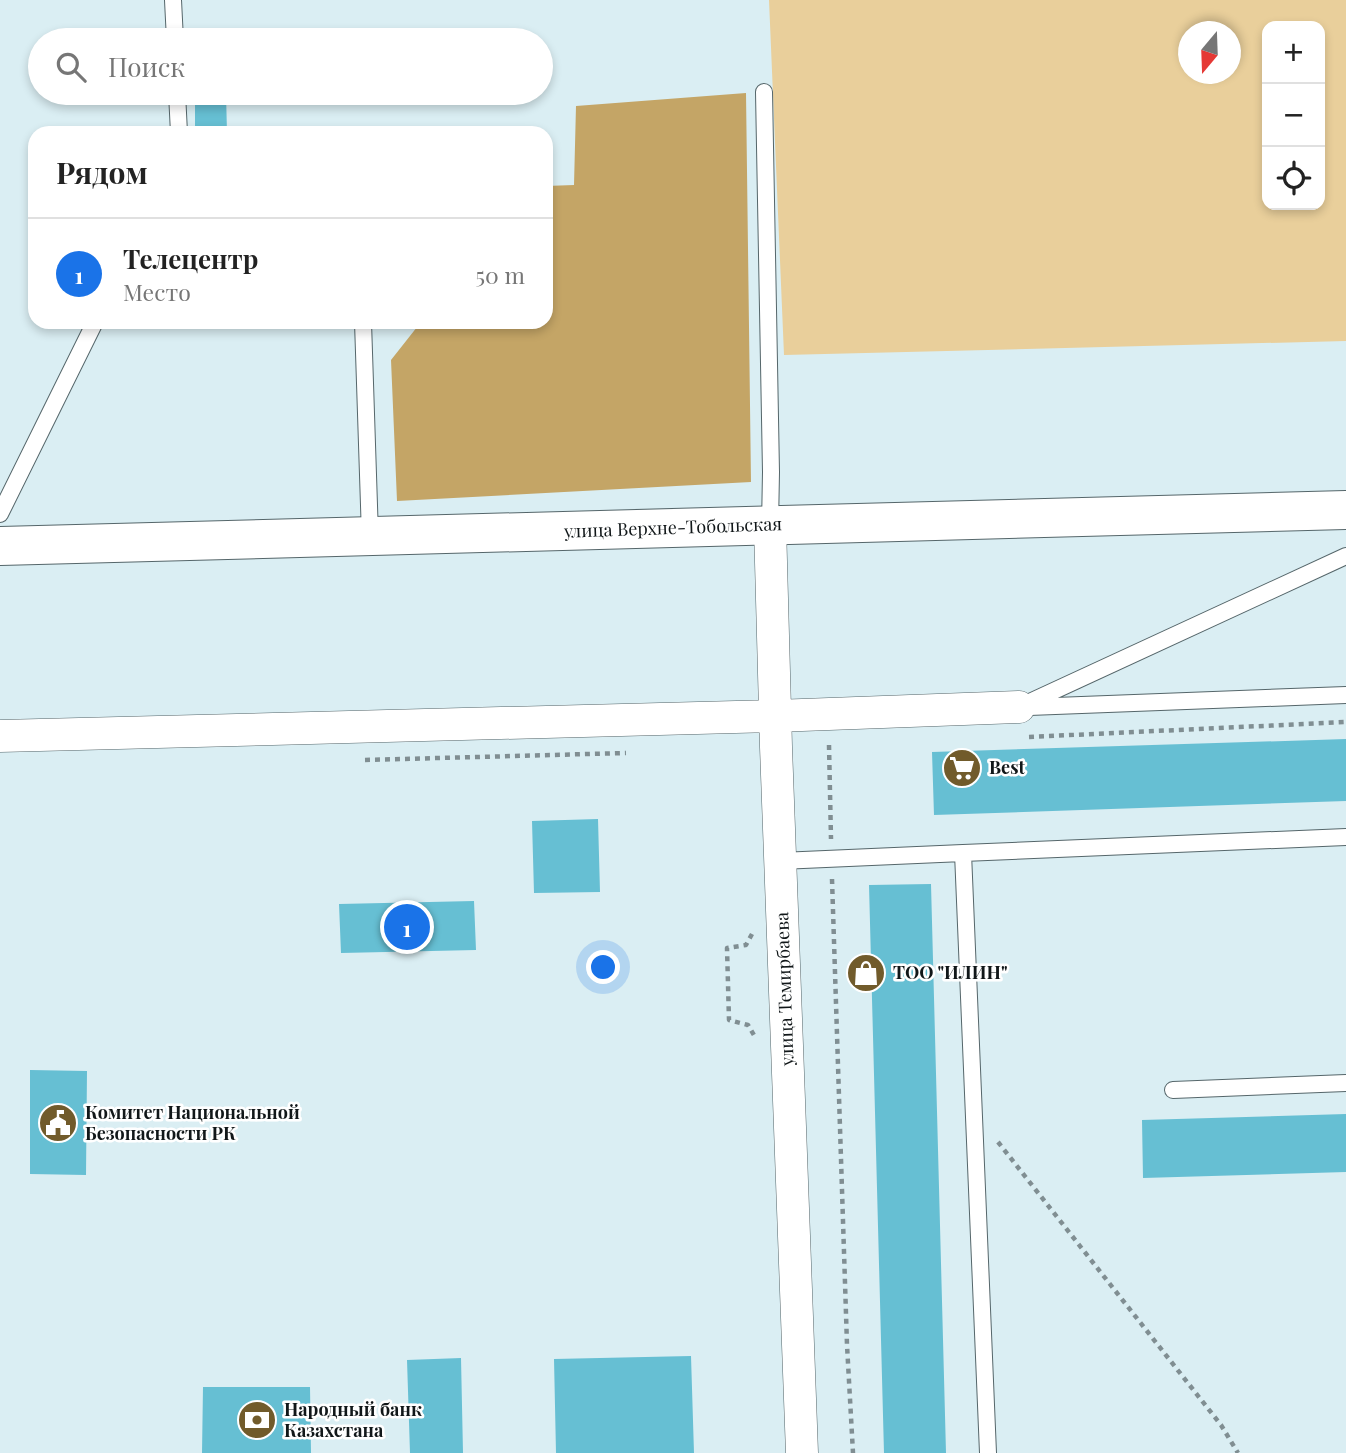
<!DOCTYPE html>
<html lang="ru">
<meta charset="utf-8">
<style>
body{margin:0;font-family:"Playfair Display",serif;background:#f2f2f2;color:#222}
.controls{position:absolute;right:21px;top:21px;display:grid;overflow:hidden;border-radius:14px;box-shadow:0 4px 10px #0003}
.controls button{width:63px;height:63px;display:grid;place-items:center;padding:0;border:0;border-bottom:2px solid #e0e0e0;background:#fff;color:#222;font:35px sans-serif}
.compass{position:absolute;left:1178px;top:21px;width:63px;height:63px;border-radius:50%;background:#fff;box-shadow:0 4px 10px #0003;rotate:199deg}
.you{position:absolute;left:604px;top:968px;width:24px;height:24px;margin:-18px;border:5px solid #fff;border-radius:50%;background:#1a73e8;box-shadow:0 0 0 10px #1a73e833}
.badge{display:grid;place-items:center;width:46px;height:46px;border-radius:50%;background:#1a73e8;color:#fff;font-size:23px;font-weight:700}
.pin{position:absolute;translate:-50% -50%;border:4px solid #fff;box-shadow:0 2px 7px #0006}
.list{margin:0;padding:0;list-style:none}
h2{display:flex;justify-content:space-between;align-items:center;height:91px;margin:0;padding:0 28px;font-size:30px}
h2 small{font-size:23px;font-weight:400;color:#767676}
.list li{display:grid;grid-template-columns:46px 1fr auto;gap:21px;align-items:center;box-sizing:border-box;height:112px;padding:0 28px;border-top:2px solid #e0e0e0}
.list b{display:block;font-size:26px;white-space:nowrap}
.list p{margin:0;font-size:23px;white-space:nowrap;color:#767676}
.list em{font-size:23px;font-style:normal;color:#767676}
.icon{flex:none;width:38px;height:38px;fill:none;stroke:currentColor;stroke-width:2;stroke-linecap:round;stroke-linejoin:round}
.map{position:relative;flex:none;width:1346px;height:1453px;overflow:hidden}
.search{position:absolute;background:#fff;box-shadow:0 4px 10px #0003;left:28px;top:28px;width:525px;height:77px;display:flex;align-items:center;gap:18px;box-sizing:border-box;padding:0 24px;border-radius:38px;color:#767676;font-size:26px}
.panel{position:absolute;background:#fff;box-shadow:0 4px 10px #0003;left:28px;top:126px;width:525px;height:203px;border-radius:21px}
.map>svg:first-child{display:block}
.green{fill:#e9cf9b;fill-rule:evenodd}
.forest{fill:#c4a566}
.building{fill:#66bfd3}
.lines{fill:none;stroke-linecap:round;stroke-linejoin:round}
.service-casing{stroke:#55666a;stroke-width:18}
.minor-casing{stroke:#55666a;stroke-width:33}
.tertiary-casing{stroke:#55666a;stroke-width:40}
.path{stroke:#808e92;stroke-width:4.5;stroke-dasharray:5 5;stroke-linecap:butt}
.service{stroke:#fff;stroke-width:16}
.minor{stroke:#fff;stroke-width:32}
.tertiary{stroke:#fff;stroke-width:38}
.labels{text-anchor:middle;stroke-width:5;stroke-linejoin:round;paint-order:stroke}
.street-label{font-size:18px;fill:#111719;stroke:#fff}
.poi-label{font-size:18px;font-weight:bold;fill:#111719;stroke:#fff;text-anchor:start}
</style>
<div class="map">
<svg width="1346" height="1453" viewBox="0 0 1346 1453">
<rect width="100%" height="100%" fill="#daeef3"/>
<path class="green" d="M769,0H1346V341L784,355ZM1267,26H1320V205H1267ZM1188,32H1230V74H1188Z"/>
<path class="forest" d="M746,93L751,482L397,501L391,360L421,322H546V186L574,185L576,106Z"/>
<path class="building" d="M195,93H226L227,133H195Z
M1346,739V801L934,815L932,752Z
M598,819L600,892L534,893L532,821Z
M931,884L946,1453H884L869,885Z
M474,901L476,950L341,953L339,904Z
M30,1070L87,1071L86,1175L30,1174Z
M1346,1114V1172L1143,1178L1142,1120Z
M691,1356L694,1453H556L554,1359Z
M461,1358L463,1453H410L407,1360Z
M203,1387H310L311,1453H202Z"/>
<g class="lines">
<defs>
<path id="service" d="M173,0L175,40
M764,92L771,472L770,525
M177,93L179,133
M363,322L370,536
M0,514L95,322
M1019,707L1346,556
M1029,707L1346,695
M963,853L1346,837
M780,861L963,853L988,1453
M1173,1090L1346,1083"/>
<path id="minor" d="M770,525L776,747L802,1453
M0,736L775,716L1019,707"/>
<path id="tertiary" d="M0,546L1346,510"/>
</defs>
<use href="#service" class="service-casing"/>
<use href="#minor" class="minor-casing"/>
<use href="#tertiary" class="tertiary-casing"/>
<path class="path" d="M1029,737L1346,722
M829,745L831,839
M365,760L626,753
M832,879L847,1345L853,1453
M752,934L746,945L727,948L729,1020L748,1025L755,1037
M998,1142L1221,1425L1238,1453"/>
<use href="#service" class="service"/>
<use href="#minor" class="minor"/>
<use href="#tertiary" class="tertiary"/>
</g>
<defs>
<symbol id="supermarket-disc" viewBox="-11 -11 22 22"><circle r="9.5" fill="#715b2b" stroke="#fff"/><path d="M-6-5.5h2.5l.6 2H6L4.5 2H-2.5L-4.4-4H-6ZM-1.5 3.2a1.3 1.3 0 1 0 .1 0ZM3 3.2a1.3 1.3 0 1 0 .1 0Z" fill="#fff"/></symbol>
<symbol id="shop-disc" viewBox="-11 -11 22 22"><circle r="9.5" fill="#715b2b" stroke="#fff"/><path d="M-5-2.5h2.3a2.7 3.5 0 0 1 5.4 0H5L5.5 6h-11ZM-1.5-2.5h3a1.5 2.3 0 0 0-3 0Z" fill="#fff"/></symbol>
<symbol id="civic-disc" viewBox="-11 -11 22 22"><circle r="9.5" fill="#715b2b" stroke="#fff"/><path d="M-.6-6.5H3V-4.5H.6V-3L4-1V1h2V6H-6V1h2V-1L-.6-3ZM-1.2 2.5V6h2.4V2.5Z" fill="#fff"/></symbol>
<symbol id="bank-disc" viewBox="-11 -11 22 22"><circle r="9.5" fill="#715b2b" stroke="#fff"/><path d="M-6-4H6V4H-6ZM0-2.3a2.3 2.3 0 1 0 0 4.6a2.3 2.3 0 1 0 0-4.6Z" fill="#fff"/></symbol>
</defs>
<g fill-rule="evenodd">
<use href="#supermarket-disc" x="940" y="746" width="44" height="44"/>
<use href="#shop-disc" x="844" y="951" width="44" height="44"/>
<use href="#civic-disc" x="36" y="1101" width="44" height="44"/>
<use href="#bank-disc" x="235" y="1398" width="44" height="44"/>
</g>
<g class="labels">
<g class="street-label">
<text transform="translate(673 528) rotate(-2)" y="6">улица Верхне-Тобольская</text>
<text transform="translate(785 989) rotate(-92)" y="6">улица Темирбаева</text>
</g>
<g class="poi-label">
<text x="989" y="774">Best</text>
<text x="893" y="979">ТОО "ИЛИН"</text>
<text x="85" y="1119">Комитет Национальной<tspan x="85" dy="21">Безопасности РК</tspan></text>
<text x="284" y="1416">Народный банк<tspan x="284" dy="21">Казахстана</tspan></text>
</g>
</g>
</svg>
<div class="controls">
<button>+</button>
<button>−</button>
<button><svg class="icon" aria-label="locate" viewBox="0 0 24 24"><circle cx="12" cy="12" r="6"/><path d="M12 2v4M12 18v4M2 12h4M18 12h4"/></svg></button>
</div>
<svg class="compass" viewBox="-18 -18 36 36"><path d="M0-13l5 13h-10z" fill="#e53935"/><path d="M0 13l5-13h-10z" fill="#767676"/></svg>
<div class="you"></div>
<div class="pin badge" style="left:407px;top:927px">1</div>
<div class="search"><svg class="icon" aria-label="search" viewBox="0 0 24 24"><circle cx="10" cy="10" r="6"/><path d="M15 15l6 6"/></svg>Поиск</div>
<section class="panel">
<h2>Рядом<small></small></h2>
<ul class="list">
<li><span class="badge">1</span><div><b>Телецентр</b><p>Место</p></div><em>50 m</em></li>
</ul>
</section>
</div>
